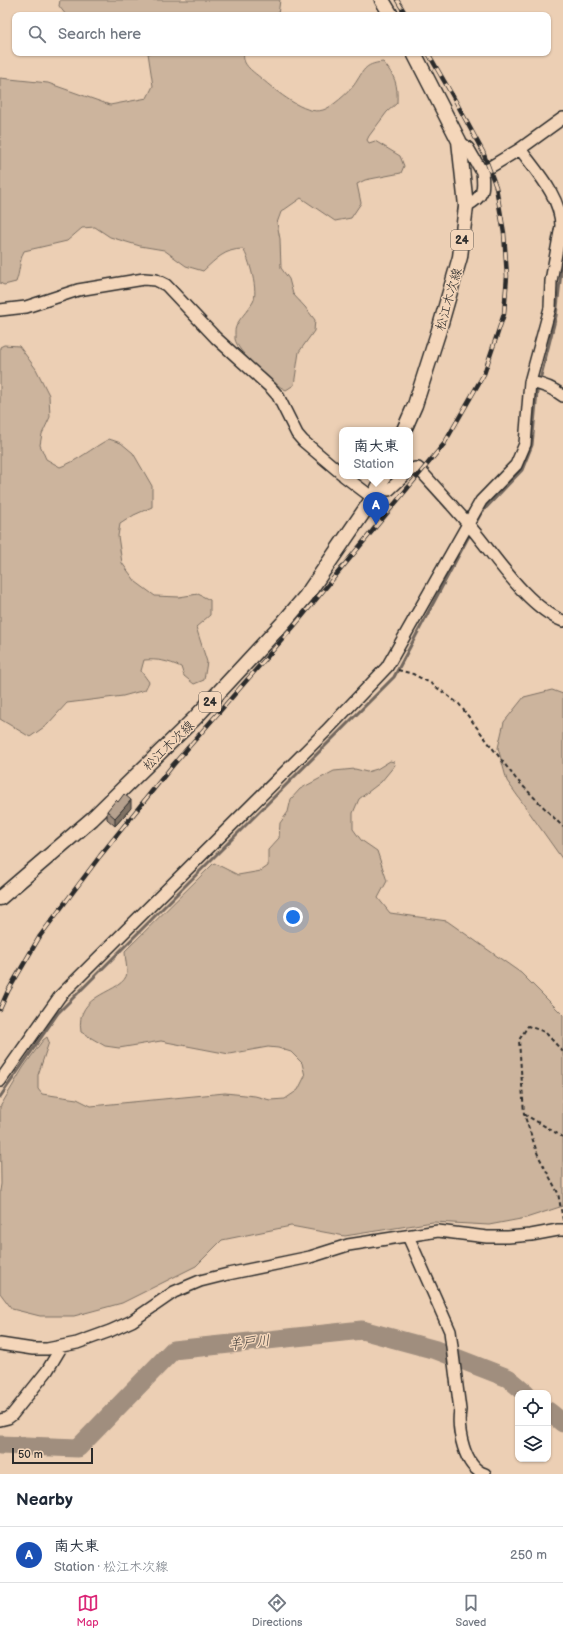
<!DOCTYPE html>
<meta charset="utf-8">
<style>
body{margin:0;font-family:"Balsamiq Sans","Klee One",sans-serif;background:#f2f2f3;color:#1f2937}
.controls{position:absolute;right:12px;bottom:12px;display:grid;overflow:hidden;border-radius:8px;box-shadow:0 1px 3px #0004}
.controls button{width:36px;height:36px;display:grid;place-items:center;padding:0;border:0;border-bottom:1px solid #e0e1e3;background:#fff;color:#1f2937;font:20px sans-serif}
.scale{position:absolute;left:12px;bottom:10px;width:81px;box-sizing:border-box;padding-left:4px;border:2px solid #2b2b2b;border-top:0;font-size:11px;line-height:14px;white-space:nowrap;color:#2b2b2b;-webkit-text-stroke:3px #f4d6ba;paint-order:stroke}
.you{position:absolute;left:293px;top:917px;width:14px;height:14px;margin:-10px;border:3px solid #fff;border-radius:50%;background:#1a73e8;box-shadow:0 0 0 6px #1a73e833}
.badge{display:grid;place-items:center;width:26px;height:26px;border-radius:50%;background:#db2777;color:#fff;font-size:13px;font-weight:700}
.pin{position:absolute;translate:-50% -33px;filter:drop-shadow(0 1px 2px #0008)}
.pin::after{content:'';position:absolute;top:21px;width:14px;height:12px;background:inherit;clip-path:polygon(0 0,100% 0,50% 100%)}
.popup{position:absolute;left:339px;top:427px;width:74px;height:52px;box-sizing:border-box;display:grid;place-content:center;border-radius:8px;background:#fff;filter:drop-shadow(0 1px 3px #0005);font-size:13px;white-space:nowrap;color:#747a83}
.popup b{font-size:15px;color:#1f2937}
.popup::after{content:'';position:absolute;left:50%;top:100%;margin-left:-8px;border:8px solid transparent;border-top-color:#fff}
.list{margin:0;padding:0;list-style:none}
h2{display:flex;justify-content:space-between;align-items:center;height:52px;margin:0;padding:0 16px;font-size:17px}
h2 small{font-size:13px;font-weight:400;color:#747a83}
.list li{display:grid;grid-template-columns:26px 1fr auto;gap:12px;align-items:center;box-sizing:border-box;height:56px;padding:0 16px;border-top:1px solid #e0e1e3}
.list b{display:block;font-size:15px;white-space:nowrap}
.list p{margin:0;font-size:13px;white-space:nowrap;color:#747a83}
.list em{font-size:13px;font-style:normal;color:#747a83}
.icon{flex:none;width:22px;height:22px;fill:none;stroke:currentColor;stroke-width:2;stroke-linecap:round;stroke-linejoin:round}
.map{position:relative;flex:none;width:563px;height:1474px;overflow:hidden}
.search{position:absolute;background:#fff;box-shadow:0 1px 3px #0004;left:12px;right:12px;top:12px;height:44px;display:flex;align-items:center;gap:10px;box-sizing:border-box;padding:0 14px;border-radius:8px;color:#747a83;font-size:15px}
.sheet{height:108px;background:#fff}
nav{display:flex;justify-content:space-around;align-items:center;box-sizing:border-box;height:56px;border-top:1px solid #e0e1e3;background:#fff;font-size:11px;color:#747a83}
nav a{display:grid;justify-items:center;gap:2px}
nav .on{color:#db2777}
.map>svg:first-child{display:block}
.green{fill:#ccb49d;stroke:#7c7064}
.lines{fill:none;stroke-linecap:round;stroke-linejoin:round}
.stream{stroke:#71665d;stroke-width:3}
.river{stroke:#a08e7e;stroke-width:19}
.minor-casing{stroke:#2b2b2b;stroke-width:14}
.major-casing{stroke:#2b2b2b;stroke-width:17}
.path{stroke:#2b2b2b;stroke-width:2;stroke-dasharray:4 3;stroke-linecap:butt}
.minor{stroke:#f4d6ba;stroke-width:11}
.major{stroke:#f4d6ba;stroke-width:14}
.rail-casing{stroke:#2b2b2b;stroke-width:4.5}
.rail{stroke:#f4d6ba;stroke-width:3;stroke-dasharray:9;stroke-linecap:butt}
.wall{fill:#9d8a7a;stroke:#2b2b2b}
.shaded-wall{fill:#7f7163;stroke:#2b2b2b}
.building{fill:#b6a18e;stroke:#2b2b2b}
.labels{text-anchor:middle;stroke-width:3;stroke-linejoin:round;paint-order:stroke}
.shield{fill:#f4d6ba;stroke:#675e56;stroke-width:1}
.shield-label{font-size:12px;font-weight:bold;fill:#2b2b2b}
.street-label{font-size:13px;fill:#2b2b2b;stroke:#f4d6ba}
.water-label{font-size:14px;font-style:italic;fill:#484440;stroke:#f4d6ba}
</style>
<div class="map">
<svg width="563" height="1474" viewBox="0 0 563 1474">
<rect width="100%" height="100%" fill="#eccfb4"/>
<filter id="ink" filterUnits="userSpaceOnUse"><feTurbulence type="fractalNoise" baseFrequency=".025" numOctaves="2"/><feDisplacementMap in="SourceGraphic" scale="8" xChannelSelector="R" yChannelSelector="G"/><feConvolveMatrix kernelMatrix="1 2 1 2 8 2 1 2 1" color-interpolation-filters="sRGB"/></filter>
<g filter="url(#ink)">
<path class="green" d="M60,0H280L278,15H66L59,6Z
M148,53H244C241,65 254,72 262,79C275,90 305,116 323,110C331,108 349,92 354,85C364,71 363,64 383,62C395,76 398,84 397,103L387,112L369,136L367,140L369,143L375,141L400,156L404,166L401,173L365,180L357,184L361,203L351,218L335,221L301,198L281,212L277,223L280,239L281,268L289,279L293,294L305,307L315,320L314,331L299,352L294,385L286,390C274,385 237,352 235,339C235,337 235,332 235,330C237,320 248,311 253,302C259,292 249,258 243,249C225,249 216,259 203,271L186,266L164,250L140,246L110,237L95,227L82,228L67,241L24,251C19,261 20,272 16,282L4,285L0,283V78L48,83L110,105L147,98L153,86Z
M4,345L19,346L36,369L49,395L50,417L42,434L40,445L46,459L60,467C78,461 92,448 109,439L121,443L133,453L152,486V507L134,515L120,524L118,536L122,563L136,582L155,596L179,597L198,594L210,600V615L196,627L207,662L204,680L194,684L184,676L181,667C168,661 158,659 144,660L141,671L149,682L145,690L123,696L67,703L47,725L30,737L0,719V347Z
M552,690L563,694V860L507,781L498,748L504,722L524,697Z
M390,761L394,762L395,765L381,782L359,799L353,813V829L361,840L377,851L387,881L378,898L390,913L447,921L521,973L563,1015V1206L526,1218L489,1225L433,1222L345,1236L291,1226L222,1240L196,1266L122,1303L74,1316H40L12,1309L0,1293V1191L1,1184L0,1107L23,1068L43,1040L47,1037L49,1042L38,1075V1089L42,1094L77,1099L91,1106L225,1093L255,1096L270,1100L285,1099L298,1090L305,1076L302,1063L291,1052L278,1048L268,1047L229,1054L161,1041L119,1048L105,1046L81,1032C74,991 124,994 127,973C127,966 125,958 125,951L214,863L238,875L261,871L268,866V850L279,838L280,823L288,812L291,799L300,789L334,771L355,769L367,772L377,769Z"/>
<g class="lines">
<path class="stream" d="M473,528L481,513L522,470L532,445L537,392L556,316L563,255
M0,1097L58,1013L394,677L471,532"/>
<path class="river" d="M548,1411L563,1423
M0,1445L78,1448L173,1350L362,1330L436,1350L508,1378L526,1393"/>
<defs>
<path id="minor" d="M459,141L468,148L482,172L520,149L563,118
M466,206C484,197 484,190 482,172
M0,310L26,307L78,290L144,279L156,280L166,285L216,338L271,388L278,396L297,434L303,441L342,474
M530,382C542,384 553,388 563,396
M410,471L415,468H418C437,489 456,509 473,530C497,559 528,607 563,621
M344,476L373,498
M379,489L389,490L404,476
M0,1081L60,996L326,731L387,667L481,501L516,465L525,444L530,382L550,308L551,281L561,226C561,197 536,171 520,149
M408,1236L450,1331L460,1410C457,1429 464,1468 485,1474
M0,1344L33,1349H47L77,1343L110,1331L132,1321L174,1292L200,1281L228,1274L310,1257L348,1245L438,1231L487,1237H508L531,1235L558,1230H563
M0,1420L8,1418L12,1415L47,1371L62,1346"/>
<path id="major" d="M382,0L391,15
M404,430L415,405L439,330L460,257L466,206L459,141L414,53
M0,898L92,819L195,718L283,623L306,596L373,498L384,476"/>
</defs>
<use href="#minor" class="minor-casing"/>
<use href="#major" class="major-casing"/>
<path class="path" d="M398,670L413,674L432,684L459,704L516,779L563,827
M524,1114L563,1137
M563,1220L558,1193L538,1155L524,1114L519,1040L528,1026L545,1032L563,1052"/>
<use href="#minor" class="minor"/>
<use href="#major" class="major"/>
<defs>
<path id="rail" d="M397,0L406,15
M0,1009L8,991L40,936L100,856L173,765L294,626L444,444L484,374L504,314L507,276L504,233L496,187L483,152L455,100L428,53"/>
</defs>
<use href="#rail" class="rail-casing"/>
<use href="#rail" class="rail"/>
</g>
<path class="wall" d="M131,808L115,826L107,819V811Z"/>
<path class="shaded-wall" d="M131,800V808L115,826V818Z"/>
<path class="building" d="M124,794L131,800L115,818L107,811L116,800L118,802Z"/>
</g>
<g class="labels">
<g class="shield">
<rect x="451" y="230" width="22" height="20" rx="3"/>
<rect x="199" y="692" width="22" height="20" rx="3"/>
</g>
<g class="shield-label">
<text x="462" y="244">24</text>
<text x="210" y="706">24</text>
</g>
<g class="street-label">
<text transform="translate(448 299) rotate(-74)" y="5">松江木次線</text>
<text transform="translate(168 745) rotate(-44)" y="5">松江木次線</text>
</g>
<g class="water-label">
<text transform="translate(249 1342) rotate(-6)" y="5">羊戸川</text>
</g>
</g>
</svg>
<div class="controls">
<button><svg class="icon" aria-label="locate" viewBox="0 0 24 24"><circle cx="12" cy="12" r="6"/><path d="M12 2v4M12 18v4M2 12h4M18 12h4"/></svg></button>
<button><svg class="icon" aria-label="layers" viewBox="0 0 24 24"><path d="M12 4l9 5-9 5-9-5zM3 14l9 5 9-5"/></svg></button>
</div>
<div class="scale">50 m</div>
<div class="you"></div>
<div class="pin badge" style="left:376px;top:525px;background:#1a4fb4">A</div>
<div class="popup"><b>南大東</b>Station</div>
<div class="search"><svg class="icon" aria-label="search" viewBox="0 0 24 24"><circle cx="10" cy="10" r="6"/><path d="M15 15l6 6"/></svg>Search here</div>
</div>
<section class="sheet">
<h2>Nearby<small></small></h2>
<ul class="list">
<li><span class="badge" style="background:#1a4fb4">A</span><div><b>南大東</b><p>Station · 松江木次線</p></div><em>250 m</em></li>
</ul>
</section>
<nav>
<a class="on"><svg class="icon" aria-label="map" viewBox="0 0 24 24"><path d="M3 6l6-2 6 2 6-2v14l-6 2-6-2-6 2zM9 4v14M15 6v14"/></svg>Map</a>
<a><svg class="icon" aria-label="directions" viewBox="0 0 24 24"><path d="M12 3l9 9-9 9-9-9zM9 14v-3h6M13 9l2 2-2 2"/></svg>Directions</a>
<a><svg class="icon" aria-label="saved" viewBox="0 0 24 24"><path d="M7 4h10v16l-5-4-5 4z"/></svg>Saved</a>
</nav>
